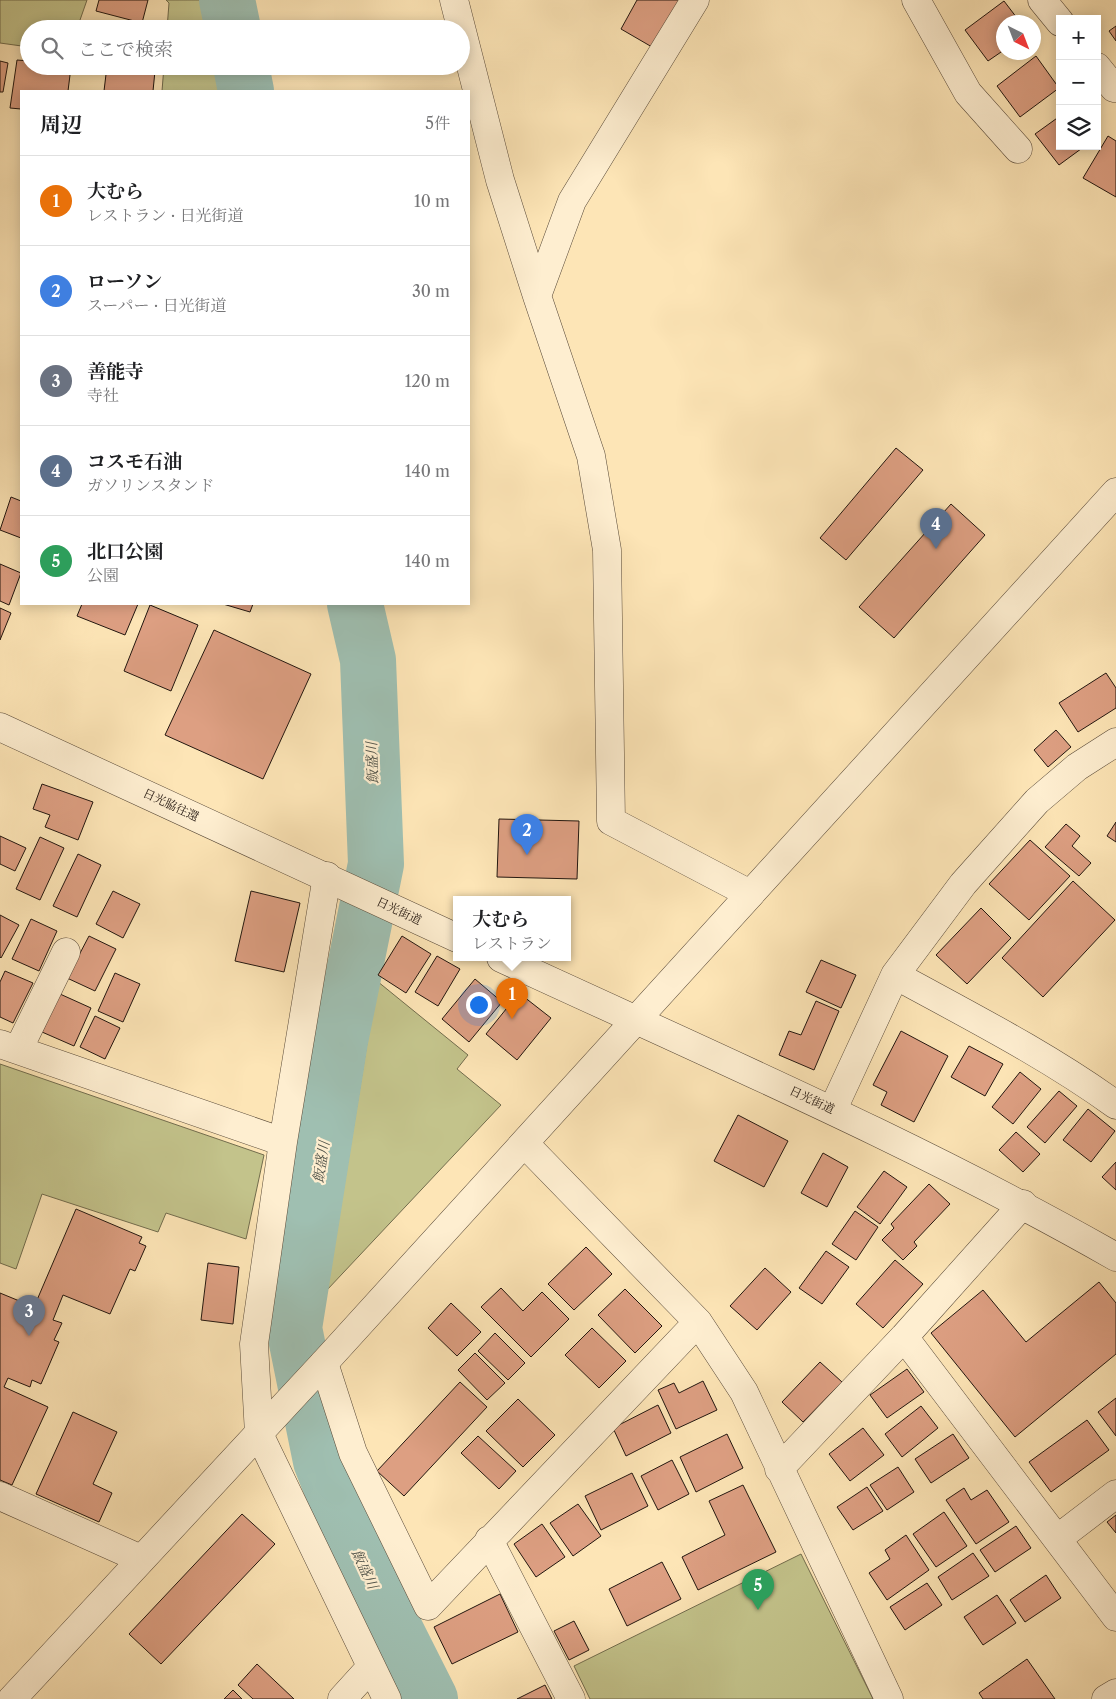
<!DOCTYPE html>
<html lang="ja">
<meta charset="utf-8">
<style>
body{margin:0;font-family:"Libre Caslon Text","Noto Serif JP",serif;background:#f6f6f6;color:#202124}
.controls{position:absolute;right:15px;top:15px;display:grid;overflow:hidden;border-radius:0px;box-shadow:0 2px 12px #0003}
.controls button{width:45px;height:45px;display:grid;place-items:center;padding:0;border:0;border-bottom:1px solid #e0e0e0;background:#fff;color:#202124;font:25px sans-serif}
.compass{position:absolute;left:996px;top:15px;width:45px;height:45px;border-radius:50%;background:#fff;box-shadow:0 2px 12px #0003;rotate:138deg}
.you{position:absolute;left:478px;top:1004px;width:18px;height:18px;margin:-12px;border:4px solid #fff;border-radius:50%;background:#1a73e8;box-shadow:0 0 0 8px #1a73e833}
.badge{display:grid;place-items:center;width:32px;height:32px;border-radius:50%;background:#8f2418;color:#fff;font-size:16px;font-weight:700}
.pin{position:absolute;translate:-50% -41px;filter:drop-shadow(0 1px 2px #0008)}
.pin::after{content:'';position:absolute;top:26px;width:18px;height:15px;background:inherit;clip-path:polygon(0 0,100% 0,50% 100%)}
.popup{position:absolute;left:453px;top:896px;width:118px;height:65px;box-sizing:border-box;display:grid;place-content:center;border-radius:0px;background:#fff;filter:drop-shadow(0 1px 4px #0005);font-size:16px;white-space:nowrap;color:#757577}
.popup b{font-size:19px;color:#202124}
.popup::after{content:'';position:absolute;left:50%;top:100%;margin-left:-10px;border:10px solid transparent;border-top-color:#fff}
.list{margin:0;padding:0;list-style:none}
h2{display:flex;justify-content:space-between;align-items:center;height:65px;margin:0;padding:0 20px;font-size:21px}
h2 small{font-size:16px;font-weight:400;color:#757577}
.list li{display:grid;grid-template-columns:32px 1fr auto;gap:15px;align-items:center;box-sizing:border-box;height:90px;padding:0 20px;border-top:1px solid #e0e0e0}
.list b{display:block;font-size:19px;white-space:nowrap}
.list p{margin:0;font-size:16px;white-space:nowrap;color:#757577}
.list em{font-size:16px;font-style:normal;color:#757577}
.icon{flex:none;width:28px;height:28px;fill:none;stroke:currentColor;stroke-width:2;stroke-linecap:round;stroke-linejoin:round}
.map{position:relative;flex:none;width:1116px;height:1699px;overflow:hidden}
.search{position:absolute;background:#fff;box-shadow:0 2px 12px #0003;left:20px;top:20px;width:450px;height:55px;display:flex;align-items:center;gap:12px;box-sizing:border-box;padding:0 18px;border-radius:28px;color:#757577;font-size:19px}
.panel{position:absolute;background:#fff;box-shadow:0 2px 12px #0003;left:20px;top:90px;width:450px;height:515px;border-radius:0px}
.map>svg:first-child{display:block}
.green{fill:#c3c38b;stroke:#726c4d}
.lines{fill:none;stroke-linecap:round;stroke-linejoin:round}
.river{stroke:#9fbfb1;stroke-width:56}
.building{fill:#dd9f82;stroke:#22160f}
.minor-casing{stroke:#594a39;stroke-width:29}
.tertiary-casing{stroke:#594a39;stroke-width:29}
.minor{stroke:#feeed0;stroke-width:28}
.tertiary{stroke:#feeed0;stroke-width:28}
.labels{text-anchor:middle;stroke-width:4.5;stroke-linejoin:round;paint-order:stroke}
.street-label{font-size:12px;fill:#22160f;stroke:#feeed0}
.water-label{font-size:14px;font-style:italic;fill:#4e5148;stroke:#feeed0}
</style>
<div class="map">
<svg width="1116" height="1699" viewBox="0 0 1116 1699">
<rect width="100%" height="100%" fill="#fde5b6"/>
<filter id="stains"><feTurbulence type="fractalNoise" baseFrequency=".004" numOctaves="4"/><feColorMatrix values="0 0 0 0 .2 0 0 0 0 .09 0 0 0 0 .02 0 0 0 .5 -.17"/></filter>
<radialGradient id="worn" r=".72"><stop offset=".6" stop-color="#630" stop-opacity="0"/><stop offset="1" stop-color="#630" stop-opacity=".3"/></radialGradient>
<path class="green" d="M0,0H87L80,20L74,29H29V47L0,43Z
M166,0H211L219,29H167L169,3Z
M164,66H227L232,91H162Z
M377,981L468,1055L457,1069L501,1105L327,1290Z
M0,1064L264,1155L246,1239L166,1213L158,1232L42,1194L16,1269L0,1263Z
M801,1554L873,1699H590L574,1666Z"/>
<g class="lines">
<path class="river" d="M227,0L233,29
M241,66L246,91
M355,604L368,660L376,864L340,1041L294,1328L321,1461L359,1558L430,1699"/>
</g>
<path class="building" d="M99,0H148L142,23L96,11Z
M637,0H680L652,47L621,29Z
M1004,1L1020,22H1004V50L988,61L965,30Z
M1116,26V41L1109,31Z
M1036,56L1059,88L1020,117L997,86Z
M17,60L29,61V66L71,67L68,91H21V109L10,108Z
M0,61L8,63L3,92H0Z
M107,66L155,71L153,91H104Z
M1060,116V146H1085L1059,165L1035,134Z
M1108,136L1116,141V197L1083,178Z
M896,448L923,470L846,560L820,538Z
M11,497L21,501V538L0,530Z
M951,504L985,535L894,638L859,607Z
M0,564L21,573L9,605L0,601Z
M82,604H138L125,635L77,616Z
M223,604H253L250,612Z
M150,605L198,625L171,691L124,671Z
M0,608L11,613L0,640Z
M214,630L311,674L263,779L165,735Z
M1106,673L1116,688V708L1078,732L1059,703Z
M1056,730L1071,747L1048,767L1034,750Z
M42,784L93,802L78,840L45,827L50,815L33,809Z
M499,819L579,821L577,879L497,877Z
M1116,822V842L1107,836Z
M1066,824L1080,836L1072,846L1091,863L1079,876L1045,847Z
M0,836L26,848L15,871L0,864Z
M40,837L64,848L40,900L16,889Z
M1030,840L1070,876L1029,920L989,884Z
M78,854L101,865L77,917L53,906Z
M1073,881L1115,920L1043,997L1002,958Z
M113,891L140,904L123,938L96,924Z
M251,891L300,903L284,972L235,961Z
M981,908L1011,938L967,984L936,955Z
M0,915L19,925L1,958L0,957Z
M31,919L57,931L39,971L12,959Z
M89,936L116,949L95,991L67,978Z
M402,936L431,954L406,993L378,975Z
M437,956L460,969L438,1006L415,992Z
M821,960L856,975L841,1008L806,992Z
M5,971L33,983L13,1023L0,1017V982Z
M115,973L140,984L123,1022L98,1011Z
M475,979L502,1002L469,1042L442,1019Z
M519,993L551,1018L517,1060L486,1034Z
M60,994L91,1008L74,1046L42,1032Z
M816,1001L839,1011L814,1070L779,1055L789,1031L801,1035Z
M95,1016L120,1028L105,1059L80,1047Z
M901,1031L948,1056L914,1122L881,1105L887,1092L873,1085Z
M969,1046L1003,1064L985,1096L951,1077Z
M1020,1072L1041,1089L1013,1124L992,1107Z
M1059,1091L1077,1106L1045,1143L1027,1127Z
M1088,1109L1115,1131L1091,1162L1063,1140Z
M738,1115L788,1141L764,1187L714,1161Z
M1016,1132L1040,1154L1023,1172L999,1150Z
M823,1153L848,1167L827,1207L801,1193Z
M1116,1162V1190L1102,1177Z
M884,1171L907,1187L880,1224L857,1207Z
M929,1184L950,1204L914,1242L917,1246L903,1260L882,1240L894,1228L891,1224Z
M76,1209L142,1237L139,1243L146,1246L135,1271L130,1269L110,1314L63,1295L53,1320L62,1323L54,1340L59,1342L41,1384L32,1380L30,1387L8,1378L4,1387L48,1407L12,1485L0,1480V1293L34,1307Z
M855,1211L878,1227L856,1260L832,1244Z
M586,1247L612,1274L574,1310L548,1284Z
M826,1251L849,1267L822,1304L799,1288Z
M895,1260L923,1284L883,1328L856,1304Z
M208,1263L239,1267L233,1324L201,1320Z
M765,1268L791,1292L757,1330L730,1306Z
M1099,1282L1116,1303V1354L1015,1437L931,1333L983,1290L1026,1342Z
M501,1288L523,1311L542,1292L569,1319L531,1357L481,1307Z
M625,1289L662,1326L635,1353L598,1315Z
M451,1303L481,1332L457,1356L428,1328Z
M592,1328L626,1361L599,1388L565,1355Z
M495,1333L525,1363L508,1380L478,1351Z
M475,1353L505,1383L487,1400L458,1370Z
M820,1362L842,1382L803,1422L782,1402Z
M907,1369L924,1392L887,1418L870,1395Z
M703,1381L717,1410L676,1429L658,1390L674,1383L679,1393Z
M460,1382L487,1407L404,1496L377,1471Z
M1116,1398V1436L1098,1412Z
M518,1399L555,1435L523,1467L486,1431Z
M658,1405L671,1433L626,1456L613,1428Z
M921,1406L938,1428L902,1457L885,1434Z
M73,1412L117,1432L93,1484L112,1493L99,1522L36,1494Z
M1087,1420L1109,1450L1051,1492L1029,1462Z
M863,1428L884,1455L850,1481L829,1454Z
M727,1434L743,1468L696,1492L680,1457Z
M953,1434L969,1458L931,1483L915,1459Z
M478,1436L516,1471L499,1489L461,1453Z
M672,1460L689,1494L658,1510L641,1476Z
M898,1467L914,1492L887,1510L870,1485Z
M632,1473L648,1506L601,1530L585,1496Z
M743,1485L776,1552L698,1590L682,1557L725,1535L709,1501Z
M867,1487L883,1511L853,1530L837,1507Z
M964,1488L971,1500L987,1490L1009,1522L976,1544L946,1500Z
M578,1504L601,1536L573,1556L550,1523Z
M944,1512L967,1546L936,1567L913,1534Z
M242,1514L275,1544L161,1664L129,1634Z
M1116,1515V1533L1107,1522Z
M542,1524L565,1557L536,1577L514,1544Z
M1016,1526L1031,1548L995,1572L980,1550Z
M906,1535L929,1570L887,1600L869,1573L890,1559L885,1550Z
M973,1553L989,1576L952,1600L938,1577Z
M662,1562L681,1599L627,1626L609,1589Z
M1046,1575L1061,1598L1025,1622L1010,1600Z
M927,1583L942,1605L905,1630L890,1607Z
M500,1594L518,1632L452,1664L434,1627Z
M997,1595L1016,1623L983,1645L964,1617Z
M574,1621L589,1650L569,1660L554,1631Z
M1027,1659L1055,1699H983L979,1693Z
M257,1664L294,1699H253L238,1685Z
M545,1685L552,1699H517Z
M233,1690L242,1699H224Z"/>
<g class="lines">
<defs>
<path id="minor" d="M454,0L500,180L537,296
M695,0L572,201L537,296L591,456L607,550L611,821L750,894
M916,0L968,93L1018,149
M1042,0L1060,22
M1097,67L1114,88
M327,876L283,1142L254,1344L259,1434L387,1699
M895,975C970,1016 1047,1055 1116,1105
M0,1044L283,1142
M18,1050L66,952
M833,1109L895,975L963,884L1037,801L1077,767L1116,742
M525,1144L698,1322L744,1392L889,1699
M904,1337L1116,1617
M324,1363L353,1453L428,1606L698,1322
M779,1469L904,1337L1023,1204
M0,1496L141,1559
M1057,1539L1116,1494
M489,1540L571,1699
M342,1699L371,1667
M1106,1699L1116,1693"/>
<path id="tertiary" d="M0,727L457,938
M501,958C708,1054 918,1144 1116,1257
M12,1699L324,1363L1116,492"/>
</defs>
<use href="#minor" class="minor-casing"/>
<use href="#tertiary" class="tertiary-casing"/>
<use href="#minor" class="minor"/>
<use href="#tertiary" class="tertiary"/>
</g>
<g class="labels">
<g class="street-label">
<text transform="translate(171 805) rotate(25)" y="4">日光脇往還</text>
<text transform="translate(399 911) rotate(25)" y="4">日光街道</text>
<text transform="translate(812 1100) rotate(25)" y="4">日光街道</text>
</g>
<g class="water-label">
<text transform="translate(372 763) rotate(-92)" y="5">飯盛川</text>
<text transform="translate(321 1162) rotate(-81)" y="5">飯盛川</text>
<text transform="translate(365 1569) rotate(65)" y="5">飯盛川</text>
</g>
</g>
<rect width="100%" height="100%" filter="url(#stains)"/>
<rect width="100%" height="100%" fill="url(#worn)"/>
</svg>
<div class="controls">
<button>+</button>
<button>−</button>
<button><svg class="icon" aria-label="layers" viewBox="0 0 24 24"><path d="M12 4l9 5-9 5-9-5zM3 14l9 5 9-5"/></svg></button>
</div>
<svg class="compass" viewBox="-18 -18 36 36"><path d="M0-13l5 13h-10z" fill="#e53935"/><path d="M0 13l5-13h-10z" fill="#757577"/></svg>
<div class="you"></div>
<div class="pin badge" style="left:512px;top:1019px;background:#e8710a">1</div>
<div class="popup"><b>大むら</b>レストラン</div>
<div class="pin badge" style="left:527px;top:855px;background:#3f7fe0">2</div>
<div class="pin badge" style="left:29px;top:1336px;background:#6b7280">3</div>
<div class="pin badge" style="left:936px;top:549px;background:#5c6f8a">4</div>
<div class="pin badge" style="left:758px;top:1610px;background:#2e9e5b">5</div>
<div class="search"><svg class="icon" aria-label="search" viewBox="0 0 24 24"><circle cx="10" cy="10" r="6"/><path d="M15 15l6 6"/></svg>ここで検索</div>
<section class="panel">
<h2>周辺<small>5件</small></h2>
<ul class="list">
<li><span class="badge" style="background:#e8710a">1</span><div><b>大むら</b><p>レストラン · 日光街道</p></div><em>10 m</em></li>
<li><span class="badge" style="background:#3f7fe0">2</span><div><b>ローソン</b><p>スーパー · 日光街道</p></div><em>30 m</em></li>
<li><span class="badge" style="background:#6b7280">3</span><div><b>善能寺</b><p>寺社</p></div><em>120 m</em></li>
<li><span class="badge" style="background:#5c6f8a">4</span><div><b>コスモ石油</b><p>ガソリンスタンド</p></div><em>140 m</em></li>
<li><span class="badge" style="background:#2e9e5b">5</span><div><b>北口公園</b><p>公園</p></div><em>140 m</em></li>
</ul>
</section>
</div>
